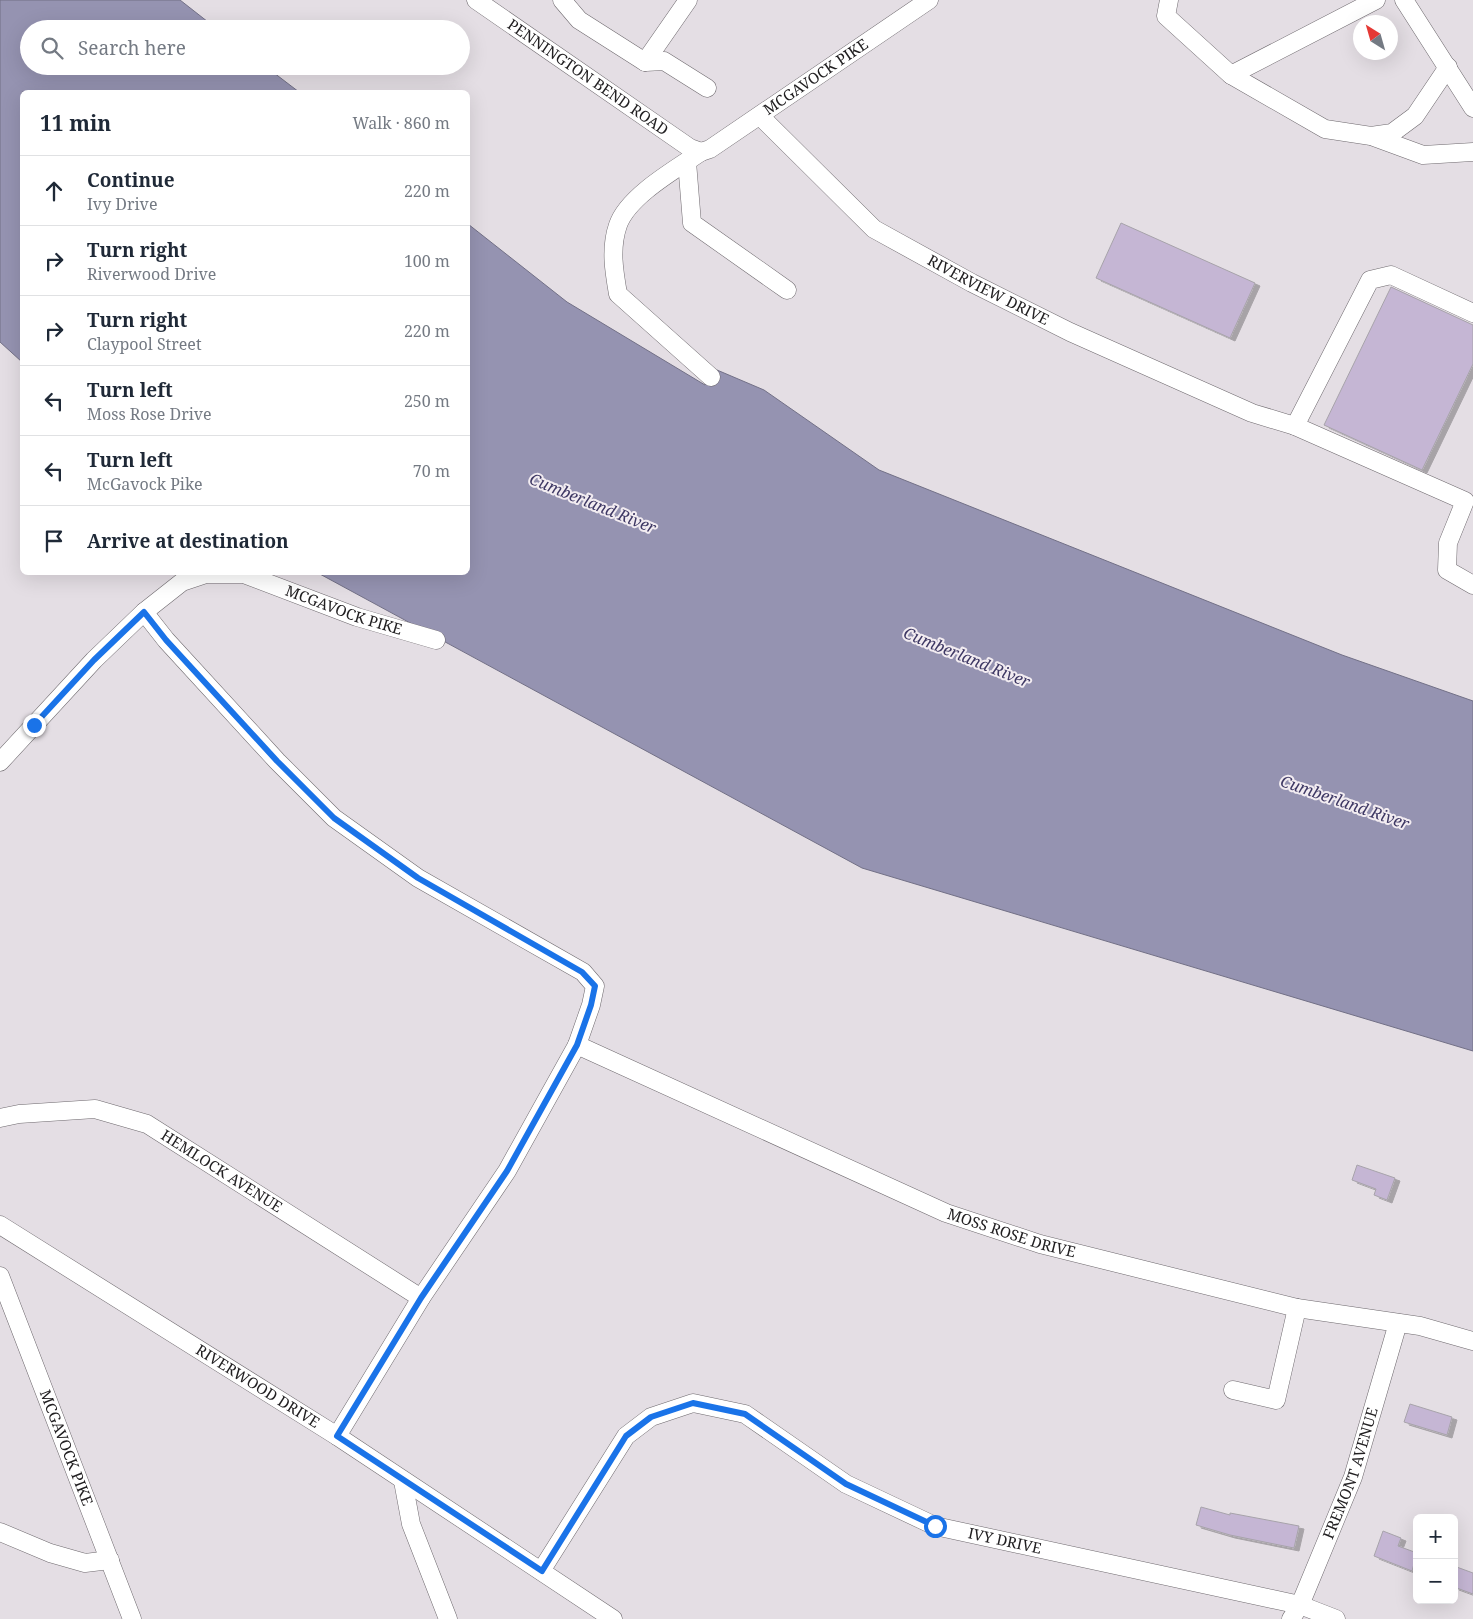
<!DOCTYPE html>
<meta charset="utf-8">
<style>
body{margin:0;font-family:"Noto Serif",serif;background:#f2f2f3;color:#1f2937}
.controls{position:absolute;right:15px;bottom:15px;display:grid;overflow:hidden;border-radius:8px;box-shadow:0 5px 20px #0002}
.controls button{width:45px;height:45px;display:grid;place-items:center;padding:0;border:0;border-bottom:1px solid #e0e1e3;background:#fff;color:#1f2937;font:25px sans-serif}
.compass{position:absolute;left:1353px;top:15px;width:45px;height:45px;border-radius:50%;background:#fff;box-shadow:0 5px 20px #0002;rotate:323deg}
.stop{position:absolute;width:15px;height:15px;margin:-11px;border:4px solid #1a73e8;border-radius:50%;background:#fff}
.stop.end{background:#1a73e8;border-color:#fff;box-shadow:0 1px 5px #0008}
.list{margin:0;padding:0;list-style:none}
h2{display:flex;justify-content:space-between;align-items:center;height:65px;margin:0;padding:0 20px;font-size:21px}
h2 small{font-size:16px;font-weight:400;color:#747a83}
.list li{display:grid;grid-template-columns:32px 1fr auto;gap:15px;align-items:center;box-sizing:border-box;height:70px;padding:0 20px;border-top:1px solid #e0e1e3}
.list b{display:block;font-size:19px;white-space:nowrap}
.list p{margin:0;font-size:16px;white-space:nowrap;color:#747a83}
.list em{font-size:16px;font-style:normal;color:#747a83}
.icon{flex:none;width:28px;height:28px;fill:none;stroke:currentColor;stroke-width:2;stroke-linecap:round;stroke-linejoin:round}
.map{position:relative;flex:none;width:1473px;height:1619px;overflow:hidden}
.search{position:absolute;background:#fff;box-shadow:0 5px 20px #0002;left:20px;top:20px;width:450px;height:55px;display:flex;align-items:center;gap:12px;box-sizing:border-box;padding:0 18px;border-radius:28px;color:#747a83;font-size:19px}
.panel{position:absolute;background:#fff;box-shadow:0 5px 20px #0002;left:20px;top:90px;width:450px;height:485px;border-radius:8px}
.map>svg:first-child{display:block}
.water{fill:#9593b1;stroke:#727086}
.building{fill:#c5b6d4;stroke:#a7a3aa;filter:url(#shadow)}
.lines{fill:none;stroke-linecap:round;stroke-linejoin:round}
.minor-casing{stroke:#6e696e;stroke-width:19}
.minor{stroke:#fff;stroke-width:18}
.route{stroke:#1a73e8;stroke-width:6}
.labels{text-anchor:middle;stroke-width:4;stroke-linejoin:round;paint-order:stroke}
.street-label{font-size:15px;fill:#222022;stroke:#f2ecf1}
.water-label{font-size:16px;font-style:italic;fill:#3e3864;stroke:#f2ecf1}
</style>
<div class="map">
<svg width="1473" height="1619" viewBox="0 0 1473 1619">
<defs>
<filter id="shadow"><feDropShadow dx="5" dy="3" stdDeviation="0" flood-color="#0004"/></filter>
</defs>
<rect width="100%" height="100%" fill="#e4dee4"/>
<path class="water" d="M0,0H180L217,29H29V66H265L299,92H22V362L0,342Z
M468,224L567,302L705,385L717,370L764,390L879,470L1342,655L1473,701V1051L862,868L318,573L468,572Z"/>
<path class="building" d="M1121,223L1255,283L1230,338L1096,278Z
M1391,287L1473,325V364L1422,470L1324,425Z
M1357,1165L1395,1178L1387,1200L1374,1195L1376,1189L1352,1180Z
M1410,1404L1452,1417L1447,1435L1404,1422Z
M1201,1507L1230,1515V1513L1299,1526L1294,1548L1230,1535L1196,1525Z
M1383,1531L1401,1538L1398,1546L1417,1553L1412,1571L1374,1556Z
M1454,1566L1473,1573V1594L1454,1587Z"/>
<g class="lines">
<defs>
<g id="minor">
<path id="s1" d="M476,0L690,148L701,152"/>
<path d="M562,0L579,20L645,62L664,61L707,88"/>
<path d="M1169,0L1166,16L1231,75L1376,0"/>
<path d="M1404,0L1473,108"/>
<path d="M645,62L688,0"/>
<path d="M1231,75L1325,129L1371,136L1392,133L1415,116L1448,67"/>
<path id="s2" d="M760,116L874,229L972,283L1070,332L1252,413L1295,426"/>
<path d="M1374,137L1423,155L1473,152"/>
<path d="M687,162L692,223L787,290"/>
<path d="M1473,313L1391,275L1370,280L1295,426L1465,501L1448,543L1447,570L1473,585"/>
<path id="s3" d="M711,377L618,294C614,271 610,248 618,225C628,196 676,169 701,152L710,149L929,0"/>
<path d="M144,612L166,640L277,761L334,818L418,878L583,972L595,986L591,1005L577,1045L507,1171L421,1298L337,1436"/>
<path id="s4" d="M0,762L94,660L144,612L182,582L206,574H244L357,617L436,640"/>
<path id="s5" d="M577,1045L946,1213L1040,1244L1297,1308L1420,1326L1473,1341"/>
<path id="s6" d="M0,1118L19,1114L95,1109L147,1124L421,1298"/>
<path id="s7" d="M0,1225L337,1436L613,1619"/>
<path id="s8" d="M0,1276L132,1619"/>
<path d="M1233,1390L1276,1400L1297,1308"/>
<path d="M403,1481L411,1524L448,1619"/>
<path d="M0,1532L50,1553L85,1563L110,1560"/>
<path id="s9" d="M541,1571L626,1436L651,1417L693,1403L745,1414L846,1484L935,1526L1300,1605L1336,1619"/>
<path id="s10" d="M1291,1619L1300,1605L1353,1477L1398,1323"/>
</g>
</defs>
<use href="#minor" class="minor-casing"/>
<use href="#minor" class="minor"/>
</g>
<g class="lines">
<path class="route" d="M34,725L94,660L144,612L166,640L277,761L334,818L418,878L582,972L595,986L591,1005L577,1045L507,1171L421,1298L337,1436L542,1571L626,1436L651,1417L693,1403L745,1414L846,1484L935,1526"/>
</g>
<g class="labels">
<g class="street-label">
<text dy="5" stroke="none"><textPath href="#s1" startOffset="136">PENNINGTON BEND ROAD</textPath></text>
<text dy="5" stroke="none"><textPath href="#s3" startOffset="444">MCGAVOCK PIKE</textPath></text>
<text dy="5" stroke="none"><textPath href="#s2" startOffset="290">RIVERVIEW DRIVE</textPath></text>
<text dy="5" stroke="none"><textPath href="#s4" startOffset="426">MCGAVOCK PIKE</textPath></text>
<text dy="5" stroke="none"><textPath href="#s6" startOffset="238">HEMLOCK AVENUE</textPath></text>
<text dy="5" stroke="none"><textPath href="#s5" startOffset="474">MOSS ROSE DRIVE</textPath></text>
<text dy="5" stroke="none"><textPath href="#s7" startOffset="304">RIVERWOOD DRIVE</textPath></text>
<text dy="5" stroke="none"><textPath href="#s8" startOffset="184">MCGAVOCK PIKE</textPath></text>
<text dy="5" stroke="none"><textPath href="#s10" startOffset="158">FREMONT AVENUE</textPath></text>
<text dy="5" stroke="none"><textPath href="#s9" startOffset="581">IVY DRIVE</textPath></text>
</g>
<g class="water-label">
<text transform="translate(593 503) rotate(22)" y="6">Cumberland River</text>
<text transform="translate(967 657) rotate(22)" y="6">Cumberland River</text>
<text transform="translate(1345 802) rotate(19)" y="6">Cumberland River</text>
</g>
</g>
</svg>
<div class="controls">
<button>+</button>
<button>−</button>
</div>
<svg class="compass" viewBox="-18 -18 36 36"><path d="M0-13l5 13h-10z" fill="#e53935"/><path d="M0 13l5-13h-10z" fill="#747a83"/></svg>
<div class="stop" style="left:935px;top:1526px"></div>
<div class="stop end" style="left:34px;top:725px"></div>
<div class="search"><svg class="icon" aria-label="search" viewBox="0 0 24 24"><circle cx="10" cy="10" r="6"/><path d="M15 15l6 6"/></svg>Search here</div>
<section class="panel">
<h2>11 min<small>Walk · 860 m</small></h2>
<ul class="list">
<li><svg class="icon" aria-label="ahead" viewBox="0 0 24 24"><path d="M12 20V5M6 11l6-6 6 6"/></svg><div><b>Continue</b><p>Ivy Drive</p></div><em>220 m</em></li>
<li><svg class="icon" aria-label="right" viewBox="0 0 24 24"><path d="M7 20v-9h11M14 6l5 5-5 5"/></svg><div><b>Turn right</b><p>Riverwood Drive</p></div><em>100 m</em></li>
<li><svg class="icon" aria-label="right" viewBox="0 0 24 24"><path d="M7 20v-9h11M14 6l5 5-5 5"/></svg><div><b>Turn right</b><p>Claypool Street</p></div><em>220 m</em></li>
<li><svg class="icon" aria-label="left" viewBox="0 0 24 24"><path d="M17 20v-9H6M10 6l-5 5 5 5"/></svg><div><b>Turn left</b><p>Moss Rose Drive</p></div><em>250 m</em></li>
<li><svg class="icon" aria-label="left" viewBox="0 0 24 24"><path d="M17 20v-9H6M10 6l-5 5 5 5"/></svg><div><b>Turn left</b><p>McGavock Pike</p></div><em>70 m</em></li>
<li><svg class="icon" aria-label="arrive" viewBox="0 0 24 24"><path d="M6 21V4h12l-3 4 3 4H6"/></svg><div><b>Arrive at destination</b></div></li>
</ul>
</section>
</div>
